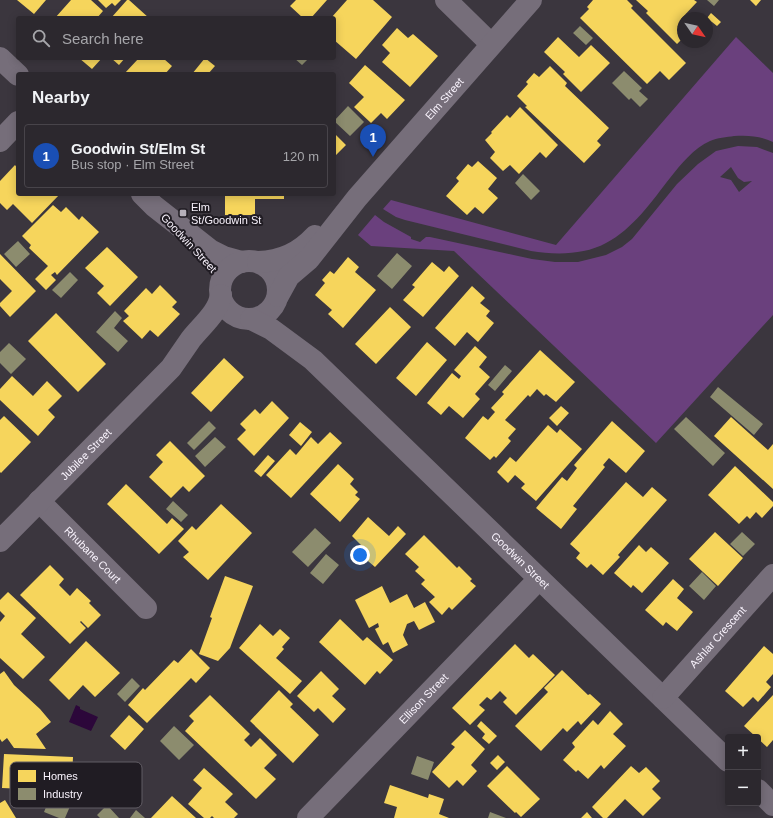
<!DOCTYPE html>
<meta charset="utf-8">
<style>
body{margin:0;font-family:Arial,sans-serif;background:#343036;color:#f1f3f6}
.controls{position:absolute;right:12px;bottom:12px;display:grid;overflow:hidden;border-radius:4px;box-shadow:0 2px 10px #0003}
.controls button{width:36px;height:36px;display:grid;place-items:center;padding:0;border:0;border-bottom:1px solid #48444a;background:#2c282e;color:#f1f3f6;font:20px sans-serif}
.compass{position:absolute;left:677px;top:12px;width:36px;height:36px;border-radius:50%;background:#2c282e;box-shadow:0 2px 10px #0003;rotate:124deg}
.you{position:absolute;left:360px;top:555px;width:14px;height:14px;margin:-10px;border:3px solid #fff;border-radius:50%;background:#1a73e8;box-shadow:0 0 0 6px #1a73e833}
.badge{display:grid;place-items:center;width:26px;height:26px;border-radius:50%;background:#b6b0ba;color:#fff;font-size:13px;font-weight:700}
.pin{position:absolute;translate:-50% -33px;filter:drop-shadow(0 1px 2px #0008)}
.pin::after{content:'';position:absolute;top:21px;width:14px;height:12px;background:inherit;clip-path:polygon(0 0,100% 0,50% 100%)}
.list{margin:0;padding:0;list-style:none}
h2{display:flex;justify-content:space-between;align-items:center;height:52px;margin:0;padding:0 16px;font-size:17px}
h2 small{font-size:13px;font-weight:400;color:#a6a6aa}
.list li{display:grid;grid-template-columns:26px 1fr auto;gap:12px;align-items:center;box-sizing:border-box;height:64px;margin:0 8px 8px;padding:0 8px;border:1px solid #48444a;border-radius:4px}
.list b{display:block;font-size:15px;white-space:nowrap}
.list p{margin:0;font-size:13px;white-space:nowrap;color:#a6a6aa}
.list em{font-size:13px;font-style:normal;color:#a6a6aa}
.icon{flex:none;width:22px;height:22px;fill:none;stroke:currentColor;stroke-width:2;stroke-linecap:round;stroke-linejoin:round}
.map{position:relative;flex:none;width:773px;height:818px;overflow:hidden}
.search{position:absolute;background:#2c282e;box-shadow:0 2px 10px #0003;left:16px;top:16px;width:320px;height:44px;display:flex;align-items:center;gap:10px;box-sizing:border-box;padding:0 14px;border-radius:4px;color:#a6a6aa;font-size:15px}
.panel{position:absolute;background:#2c282e;box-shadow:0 2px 10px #0003;left:16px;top:72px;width:320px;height:124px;border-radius:4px}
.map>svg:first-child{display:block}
.green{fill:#6a407d;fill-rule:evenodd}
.water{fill:#2c073a}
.homes{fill:#f6d55c}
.industry{fill:#8c8c6e}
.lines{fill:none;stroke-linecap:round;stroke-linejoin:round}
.minor{stroke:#766e7a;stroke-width:22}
.poi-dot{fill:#b6b0ba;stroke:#201c23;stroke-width:1.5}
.labels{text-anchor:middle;stroke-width:4;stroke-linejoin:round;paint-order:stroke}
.street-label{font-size:11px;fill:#f8f2fc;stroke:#201c23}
.poi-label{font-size:11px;fill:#f8f2fc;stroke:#201c23;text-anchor:start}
.key{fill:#201c23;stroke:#615c64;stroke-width:1}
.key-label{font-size:11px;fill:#f8f2fc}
</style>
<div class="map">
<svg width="773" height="818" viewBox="0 0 773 818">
<rect width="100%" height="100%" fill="#3b363e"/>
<path class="green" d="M736,37L773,73V142C760,136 749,135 734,136C727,137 717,138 710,141C694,148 681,164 670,178C652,201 633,229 606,243C584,255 556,255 531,251L405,220L396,217L383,209L391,200L556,245Z
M738,146L757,147L773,153V315L656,443L454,251L371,246L358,235L375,215L384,222L411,237V239L420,242L426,237H430L532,259L555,262H578L606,255L622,247L632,239L677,184L698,164L716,151ZM731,167L738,178L744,182L752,181L739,192L731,180L720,177Z"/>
<path class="water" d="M76,705L80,707V709L98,717L91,731L69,722Z"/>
<path class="homes" d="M17,0H46L34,14Z
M71,0H91L103,11L97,18H55Z
M98,0H121L115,6L112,3L106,8Z
M127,0H129L149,18H111Z
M296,0H327L311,18H303L290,6Z
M347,0H373L392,17L356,59L334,40V18H331Z
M593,0H627L633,6L631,8L686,63L669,80L660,71L647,84L580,18L589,9L587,7Z
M636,0H694L697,2L681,19L683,21V38L677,44L646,13L648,11Z
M750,0H761L756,6Z
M711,13L721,22L717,26L707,18Z
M397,28L408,38L413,34L438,56L410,87L382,62L390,53L382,45Z
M558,37L579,57L591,45L610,63L581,92L563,74L565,72L544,52Z
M79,58H102L92,69Z
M111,58H125L119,65Z
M139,58H165L164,59L172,66L165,74H124Z
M205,58L215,66L208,74H192Z
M365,65L405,100L387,119L381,113L371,123L354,107L364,97L349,83Z
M550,66L567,83L565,86L609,128L597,141L601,145L584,163L525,107L527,106L517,96L528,84L526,82L534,73L539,77Z
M520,107L558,145L546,158L540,152L519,174L510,165L503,171L490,158L495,152L485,140L492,133L491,132L507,115L510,118Z
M334,133L346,145L335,156H334Z
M478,161L497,178L488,189L498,198L483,214L475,207L467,215L446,196L459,181L456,178L468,164L472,167Z
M15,165L18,169V194H60L32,223L13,204L7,210L0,203V181Z
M225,194H284V199H255V215H225Z
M53,205L61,212L66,207L79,220L82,216L99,232L57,275L55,272L51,275L56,280L46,290L35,279L48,266L29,248L31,245L22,236Z
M107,247L138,277L110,306L97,293L104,286L85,268Z
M0,254L36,291L10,317L0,306V303L12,291L0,279Z
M348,257L359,267L355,272L376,290L343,328L328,314L332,310L315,295L325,283L322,280L330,271L334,274Z
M432,262L444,272L449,266L459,276L423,317L403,300L415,287L412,285Z
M160,285L177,302L172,307L180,314L158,337L150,330L142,339L123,321L129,316L124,311L146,288L152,294Z
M472,286L485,298L480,303L490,311L486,316L494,323L478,342L467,332L455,346L435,328Z
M390,307L411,327L376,364L355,344Z
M56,313L106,364L78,392L28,341Z
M427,342L447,360L416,396L396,378Z
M475,346L487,357L479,367L490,377L475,394L480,399L463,418L449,406L441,415L427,403L452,373L459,379L461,376L454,370Z
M540,350L575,382L556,402L546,394L544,396L537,389L530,397L528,395L505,420L516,429L508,438L511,441L496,458L494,456L490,460L465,438L483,416L488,420L495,412L491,408L504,394L502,392Z
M224,358L244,377L211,412L191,393Z
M12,376L33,396L47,381L62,396L48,410L55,417L38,436L0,400V389Z
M272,401L289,418L254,456L237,439L246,430L240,424L255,409L260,414Z
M561,406L569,413L557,426L549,418Z
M4,416L31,442L1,473L0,472V420Z
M731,417L768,450L773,444V489L714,436Z
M612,421L645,451L626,473L609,458L603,465L605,467L573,506L577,509L561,529L536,508L562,477L567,481L577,468L574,465Z
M300,422L312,432L301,446L289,435Z
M548,425L557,433L560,429L582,449L536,501L521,488L525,484L515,475L508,483L497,472L510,457L516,462Z
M330,432L342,443L291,498L266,475L290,449L296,455L311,437L318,444Z
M170,441L205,476L189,492L183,486L171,498L149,477L163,462L156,455Z
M268,455L275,461L261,477L254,471Z
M338,464L354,479L350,484L358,492L355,495L360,499L340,522L310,494Z
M735,466L773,502V506L762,518L756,512L750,519L747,516L739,524L708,495Z
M626,482L643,497L652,487L667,500L618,555L620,557L603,575L591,564L587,568L576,558L580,553L570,544Z
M126,484L167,524L172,518L184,529L159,554L107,504Z
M221,504L252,533L208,580L183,557L189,552L178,541L192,526L196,530Z
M368,517L389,536L398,526L406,534L375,567L362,556L361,545L352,536Z
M715,532L743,558L718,586L689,559Z
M424,535L457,568L459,566L472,579L470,581L476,586L452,610L449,607L442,615L429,602L435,597L421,584L425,580L415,571L419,567L405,554Z
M639,545L646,552L651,547L669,563L642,593L633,585L631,588L614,573Z
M50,565L64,579L59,585L70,596L77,588L91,601L89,603L101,615L88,628L81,621L80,622L86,628L70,644L20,595Z
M225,576L253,586L230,648L218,661L199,654L212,618L210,617Z
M673,579L684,589L677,598L693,612L677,631L666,622L663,626L645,610Z
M382,586L390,603L407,594L414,608L425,602L435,622L419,630L414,621L407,624L403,635L408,645L393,653L388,642L383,645L375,629L379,627L378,623L369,628L355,600Z
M8,592L36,618L21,634L45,657L23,679L0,658V622L5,616L0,611V600Z
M340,619L363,641L367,637L393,660L380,674L377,671L365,685L319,642Z
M260,624L273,636L280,629L290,638L282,647L284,649L276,658L302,681L290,694L239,648Z
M86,641L120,673L95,697L83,685L69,700L49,680Z
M515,644L529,658L533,654L555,675L516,715L503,702L507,698L500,691L491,700L487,697L479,705L485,710L470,725L452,708Z
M764,646L773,654V674L766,682L771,687L758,702L753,697L743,707L725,691Z
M191,649L210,668L196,683L191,678L147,723L128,705L143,688L145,690L174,660L178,663Z
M562,670L588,695L590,694L601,704L581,725L578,721L567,732L563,728L541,751L515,726L548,692L544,688Z
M4,671L14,685L40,709L51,722L36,734L46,749L14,748L7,738L2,742L0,739V674Z
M321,671L339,689L332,696L346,709L333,723L318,708L314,712L297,696Z
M279,690L293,704L290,707L319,735L293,763L250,721Z
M210,695L250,734L244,740L251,747L260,738L277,755L264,768L276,779L256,799L185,731L194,721L189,716Z
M773,695V740L767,747L744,726Z
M610,711L623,724L613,734L626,746L604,769L601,765L588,779L578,770L576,772L563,760L575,747L572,743L593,720L598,725Z
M129,715L144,729L125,750L110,736Z
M481,721L497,736L489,744L482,738L485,734L477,726Z
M465,730L485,749L471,765L477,771L463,786L457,780L449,788L432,772L455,747L451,744Z
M4,754L73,757L72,778L50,777L49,790L2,788Z
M498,755L505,762L497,770L490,763Z
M507,766L540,799L521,817L516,812L515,813L487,786Z
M631,766L639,773L646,767L660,781L652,789L661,798L643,816L625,799L607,818H603L592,807Z
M204,768L233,794L225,802L238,814L234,818H214L212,816L210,818H204L188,804L202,788L193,780Z
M390,785L428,798L429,794L444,799L439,814L449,818H394L397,807L384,803Z
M172,796L196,818H151Z
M5,800L16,818H0V803Z
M587,812L592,818H581Z"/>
<path class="industry" d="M707,0H719L714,6Z
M580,26L593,38L586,45L573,33Z
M294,58H309L302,65Z
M624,71L642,88L639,91L648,99L640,107L631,98L629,100L612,83Z
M348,106L364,122L350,136L334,121Z
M523,174L540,191L531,200L515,183Z
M18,241L30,254L16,267L4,254Z
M397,253L412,266L392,289L377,276Z
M70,272L78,280L61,298L52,290Z
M115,311L122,318L114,328L128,341L118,352L96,332Z
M9,343L26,359L11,374L0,363V352Z
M505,365L512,371L495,391L488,385Z
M718,387L763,424L754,435L710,397Z
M686,417L725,453L713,466L674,429Z
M209,421L216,428L194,450L187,443Z
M215,437L226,447L205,467L195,456Z
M173,501L188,515L181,522L166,509Z
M315,528L331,543L308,567L292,552Z
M742,532L755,544L743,556L730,544Z
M326,554L339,565L323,584L310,573Z
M702,572L716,586L704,600L689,586Z
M132,678L140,686L125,702L117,694Z
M174,726L194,745L179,760L160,741Z
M417,756L434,762L428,780L411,774Z
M51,795L71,804L65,818H59L44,812Z
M107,805L119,818H100L97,815Z
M136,810L145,818H130Z
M490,812L506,818H488Z"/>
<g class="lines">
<g class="minor">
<path d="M446,0L491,44"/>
<path d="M0,58L18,75"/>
<path d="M0,141L18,122"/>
<path d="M142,194L154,206L210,250L224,257L242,262"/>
<circle cx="249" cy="290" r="29"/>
<path d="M258,262C282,261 299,253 315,236"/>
<path id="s1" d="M278,296L289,276L309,259L357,198L531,0"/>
<path id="s2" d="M251,319L271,329L313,360L728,761"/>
<path id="s3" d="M39,501L146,608"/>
<path id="s4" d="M0,541L171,368C178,358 184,349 191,339C202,325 218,313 221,295"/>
<path id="s5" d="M663,698L773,575"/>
<path d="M758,790L773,805"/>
<path id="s6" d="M308,818L539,579"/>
</g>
</g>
<rect class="poi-dot" x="179" y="209" width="8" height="8" rx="2"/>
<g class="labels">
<g class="street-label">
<text dy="4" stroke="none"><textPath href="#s1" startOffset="259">Elm Street</textPath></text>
<text transform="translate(189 243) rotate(47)" y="4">Goodwin Street</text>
<text dy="4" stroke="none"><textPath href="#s4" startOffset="122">Jubilee Street</textPath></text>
<text dy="4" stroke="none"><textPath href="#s3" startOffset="76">Rhubane Court</textPath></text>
<text dy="4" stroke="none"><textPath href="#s2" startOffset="363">Goodwin Street</textPath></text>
<text dy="4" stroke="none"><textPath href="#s5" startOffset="82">Ashlar Crescent</textPath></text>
<text dy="4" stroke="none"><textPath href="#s6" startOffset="166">Ellison Street</textPath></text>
</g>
<g class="poi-label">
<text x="191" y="211">Elm<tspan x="191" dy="13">St/Goodwin St</tspan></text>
</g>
</g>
<rect x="10" y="762" width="132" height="46" rx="6" class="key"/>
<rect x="18" y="770" width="18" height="12" fill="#f6d55c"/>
<rect x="18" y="788" width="18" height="12" fill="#8c8c6e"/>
<g class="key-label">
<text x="43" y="780">Homes</text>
<text x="43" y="798">Industry</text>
</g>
</svg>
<div class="controls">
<button>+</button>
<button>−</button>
</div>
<svg class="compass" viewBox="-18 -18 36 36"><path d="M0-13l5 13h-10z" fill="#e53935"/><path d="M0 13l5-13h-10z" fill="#a6a6aa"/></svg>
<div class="you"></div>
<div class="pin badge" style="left:373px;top:157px;background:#1a4fb4">1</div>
<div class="search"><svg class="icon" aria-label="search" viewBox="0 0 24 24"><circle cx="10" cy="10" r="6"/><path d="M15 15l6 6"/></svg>Search here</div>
<section class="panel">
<h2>Nearby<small></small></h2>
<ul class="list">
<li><span class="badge" style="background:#1a4fb4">1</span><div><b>Goodwin St/Elm St</b><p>Bus stop · Elm Street</p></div><em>120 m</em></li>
</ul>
</section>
</div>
